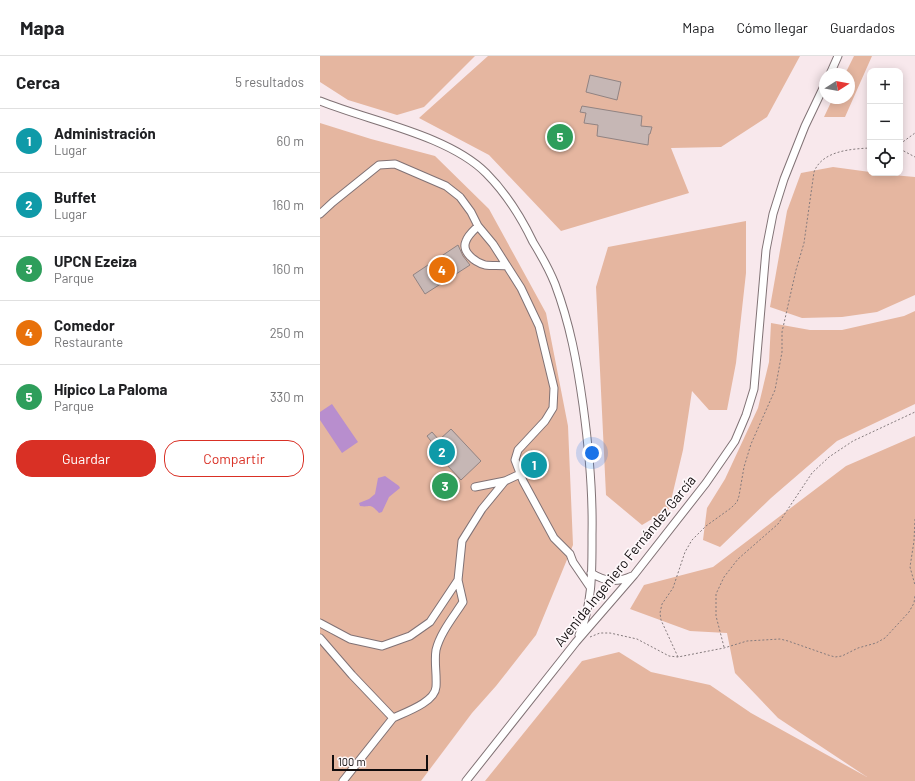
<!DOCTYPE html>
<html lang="es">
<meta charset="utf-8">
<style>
body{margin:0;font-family:Barlow,sans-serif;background:#f6f6f6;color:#202124}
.controls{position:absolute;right:12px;top:12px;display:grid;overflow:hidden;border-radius:8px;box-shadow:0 2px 10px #0003}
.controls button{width:36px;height:36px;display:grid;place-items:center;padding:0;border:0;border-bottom:1px solid #e0e0e0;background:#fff;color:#202124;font:20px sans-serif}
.compass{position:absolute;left:499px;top:12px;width:36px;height:36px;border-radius:50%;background:#fff;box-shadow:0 2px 10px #0003;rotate:79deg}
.scale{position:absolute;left:12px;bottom:10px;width:96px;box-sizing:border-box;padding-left:4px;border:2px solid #110c0d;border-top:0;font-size:11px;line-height:14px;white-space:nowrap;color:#110c0d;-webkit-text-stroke:3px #fef8fa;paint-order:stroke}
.you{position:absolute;left:272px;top:397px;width:14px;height:14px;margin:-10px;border:3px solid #fff;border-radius:50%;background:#1a73e8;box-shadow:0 0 0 6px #1a73e833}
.badge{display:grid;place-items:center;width:26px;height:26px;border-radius:50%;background:#d93025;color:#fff;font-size:13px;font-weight:700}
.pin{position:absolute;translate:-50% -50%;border:2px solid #fff;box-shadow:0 1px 4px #0006}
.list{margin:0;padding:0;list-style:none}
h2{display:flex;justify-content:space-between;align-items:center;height:52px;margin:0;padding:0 16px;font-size:17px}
h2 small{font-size:13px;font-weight:400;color:#757577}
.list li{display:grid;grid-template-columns:26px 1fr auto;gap:12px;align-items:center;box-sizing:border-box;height:64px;padding:0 16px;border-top:1px solid #e0e0e0}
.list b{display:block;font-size:15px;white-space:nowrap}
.list p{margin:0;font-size:13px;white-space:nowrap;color:#757577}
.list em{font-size:13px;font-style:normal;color:#757577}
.actions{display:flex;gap:8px;padding:12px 16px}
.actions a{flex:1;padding:9px 0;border:1px solid #d93025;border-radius:16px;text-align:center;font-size:14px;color:#d93025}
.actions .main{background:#d93025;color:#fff}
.icon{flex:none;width:22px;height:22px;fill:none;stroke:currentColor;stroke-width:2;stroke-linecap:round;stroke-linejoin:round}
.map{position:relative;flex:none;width:595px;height:725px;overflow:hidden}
header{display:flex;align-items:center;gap:24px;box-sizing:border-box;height:56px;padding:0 20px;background:#fff;border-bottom:1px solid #e0e0e0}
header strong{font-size:19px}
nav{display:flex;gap:22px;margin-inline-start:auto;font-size:14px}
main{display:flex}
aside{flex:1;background:#fff}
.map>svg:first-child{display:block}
.green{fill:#e5b6a0}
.water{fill:#b88ece}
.building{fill:#c6b7b5;stroke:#918382}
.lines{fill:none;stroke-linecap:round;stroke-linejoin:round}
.minor-casing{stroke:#807275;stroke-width:9}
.path{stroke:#857b7d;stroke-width:1;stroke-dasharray:2 2;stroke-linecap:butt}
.minor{stroke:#fff;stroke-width:7}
.labels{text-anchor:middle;stroke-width:3.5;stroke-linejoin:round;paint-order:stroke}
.street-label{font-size:14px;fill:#110c0d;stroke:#fef8fa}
</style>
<header>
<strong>Mapa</strong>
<nav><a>Mapa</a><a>Cómo llegar</a><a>Guardados</a></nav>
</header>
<main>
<aside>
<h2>Cerca<small>5 resultados</small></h2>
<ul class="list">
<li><span class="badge" style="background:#0f9aa8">1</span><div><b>Administración</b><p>Lugar</p></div><em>60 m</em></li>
<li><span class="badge" style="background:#0f9aa8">2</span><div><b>Buffet</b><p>Lugar</p></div><em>160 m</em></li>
<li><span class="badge" style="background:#2e9e5b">3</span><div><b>UPCN Ezeiza</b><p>Parque</p></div><em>160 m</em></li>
<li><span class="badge" style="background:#e8710a">4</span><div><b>Comedor</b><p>Restaurante</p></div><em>250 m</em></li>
<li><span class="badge" style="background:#2e9e5b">5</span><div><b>Hípico La Paloma</b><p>Parque</p></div><em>330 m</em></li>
</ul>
<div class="actions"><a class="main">Guardar</a><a>Compartir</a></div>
</aside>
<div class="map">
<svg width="595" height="725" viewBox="0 0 595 725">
<rect width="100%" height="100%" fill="#f8e8ec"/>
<path class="green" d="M0,0H155L104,51L77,59L28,44L0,26Z
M168,0H480L447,61L401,91L351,92L369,137L241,175L169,99L99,62Z
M534,0H552L525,61H504L513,42H529V18H525Z
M0,67L51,83L115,100L169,153L226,257L248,370L253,489L216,579L176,630L152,657L101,725H0Z
M513,111L550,116V117L595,121V239L557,256L522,261L482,262L450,251L467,155L481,117Z
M426,165V217L416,307L407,354H389L372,335L363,394L349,453L322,469L286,439L276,231L288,191Z
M595,255V348L517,385L451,442L400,491L383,484L387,452L405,423L438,352L449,306L451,267L490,274H522L584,260Z
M595,380V725H165L262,605L299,596L331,616L390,629L431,657L547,721L458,662L415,617L407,577L370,575L310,553L324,529L393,511L526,410Z"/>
<path class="water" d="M12,348L38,386L22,397L0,364V356Z
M65,420L79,430L80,432L69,441L62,456L59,457C49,446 51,452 40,450L39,447L49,443L55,438L58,422Z"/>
<path class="building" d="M270,19L301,26L297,44L266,36Z
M262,50L322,60L321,70L332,71L330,78H329L328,89L277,80L278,69L264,67L266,57L260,56Z
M138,189L143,200L150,209L105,238L93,219Z
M131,373L161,405L141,424L111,392L114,389L107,380L112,376L119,384Z
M212,394L228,415L217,423L201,403Z"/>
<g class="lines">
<defs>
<path id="minor" d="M510,18L518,0
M0,45C49,65 128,79 166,117C185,136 201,161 213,186C221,199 229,213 235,228C250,268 257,306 263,349C269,393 273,435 272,479C272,512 273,549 259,579
M0,158L13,146L59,109L75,108L126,130L140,141L151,156L158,170L173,188L201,232L219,270L234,332L233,352L225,365L198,394L195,404L203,425L234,482L250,498L253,506L270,531
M158,170C153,175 148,179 146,185C141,196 155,206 165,209C172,210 180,209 187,210
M155,431L185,425L200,418
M271,517C286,526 296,527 312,520
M0,567L30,583L62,590L90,580L110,566L138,524
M0,582L32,619L73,662C86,656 115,646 116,631C117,618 114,606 116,594C120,577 134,560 143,546L138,524L142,485L162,453L185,425
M23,725L73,662
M146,725L256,586L314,519L386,427L415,385L426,359L434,333L446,194L453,158L464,123L485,70L505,28"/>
</defs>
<use href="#minor" class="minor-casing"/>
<path class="path" d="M580,88L595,77
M580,93L595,101
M595,463L594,485L590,511L595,529
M270,581L280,577H290L317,583L349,600L358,601L404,592L427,585L460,583L468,585L508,599L515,601L522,600L538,592L556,587L565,582L589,556L594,547L595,539
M404,591L396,560V538L404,521L418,503L458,468L492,417L509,401L533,385L595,356
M358,601L341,564L340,557L342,548L353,532L365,496L372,484L386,470L411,452L417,446L419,440L424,411L431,388L455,334L462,296V276L476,214L484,187L494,116C502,95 530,93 550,92"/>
<use href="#minor" class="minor"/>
</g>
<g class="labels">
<g class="street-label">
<text transform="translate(305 505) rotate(-51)" y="5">Avenida Ingeniero Fernández García</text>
</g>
</g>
</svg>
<div class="controls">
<button>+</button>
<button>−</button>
<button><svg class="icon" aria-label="locate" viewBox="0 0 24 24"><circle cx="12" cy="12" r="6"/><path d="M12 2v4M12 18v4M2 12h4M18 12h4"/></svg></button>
</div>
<svg class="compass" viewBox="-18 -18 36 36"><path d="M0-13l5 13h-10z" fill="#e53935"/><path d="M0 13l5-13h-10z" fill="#757577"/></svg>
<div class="scale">100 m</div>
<div class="you"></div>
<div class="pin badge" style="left:214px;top:409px;background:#0f9aa8">1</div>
<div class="pin badge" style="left:122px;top:396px;background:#0f9aa8">2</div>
<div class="pin badge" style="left:125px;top:430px;background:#2e9e5b">3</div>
<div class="pin badge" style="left:122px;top:214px;background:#e8710a">4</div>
<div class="pin badge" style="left:240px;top:81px;background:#2e9e5b">5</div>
</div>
</main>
